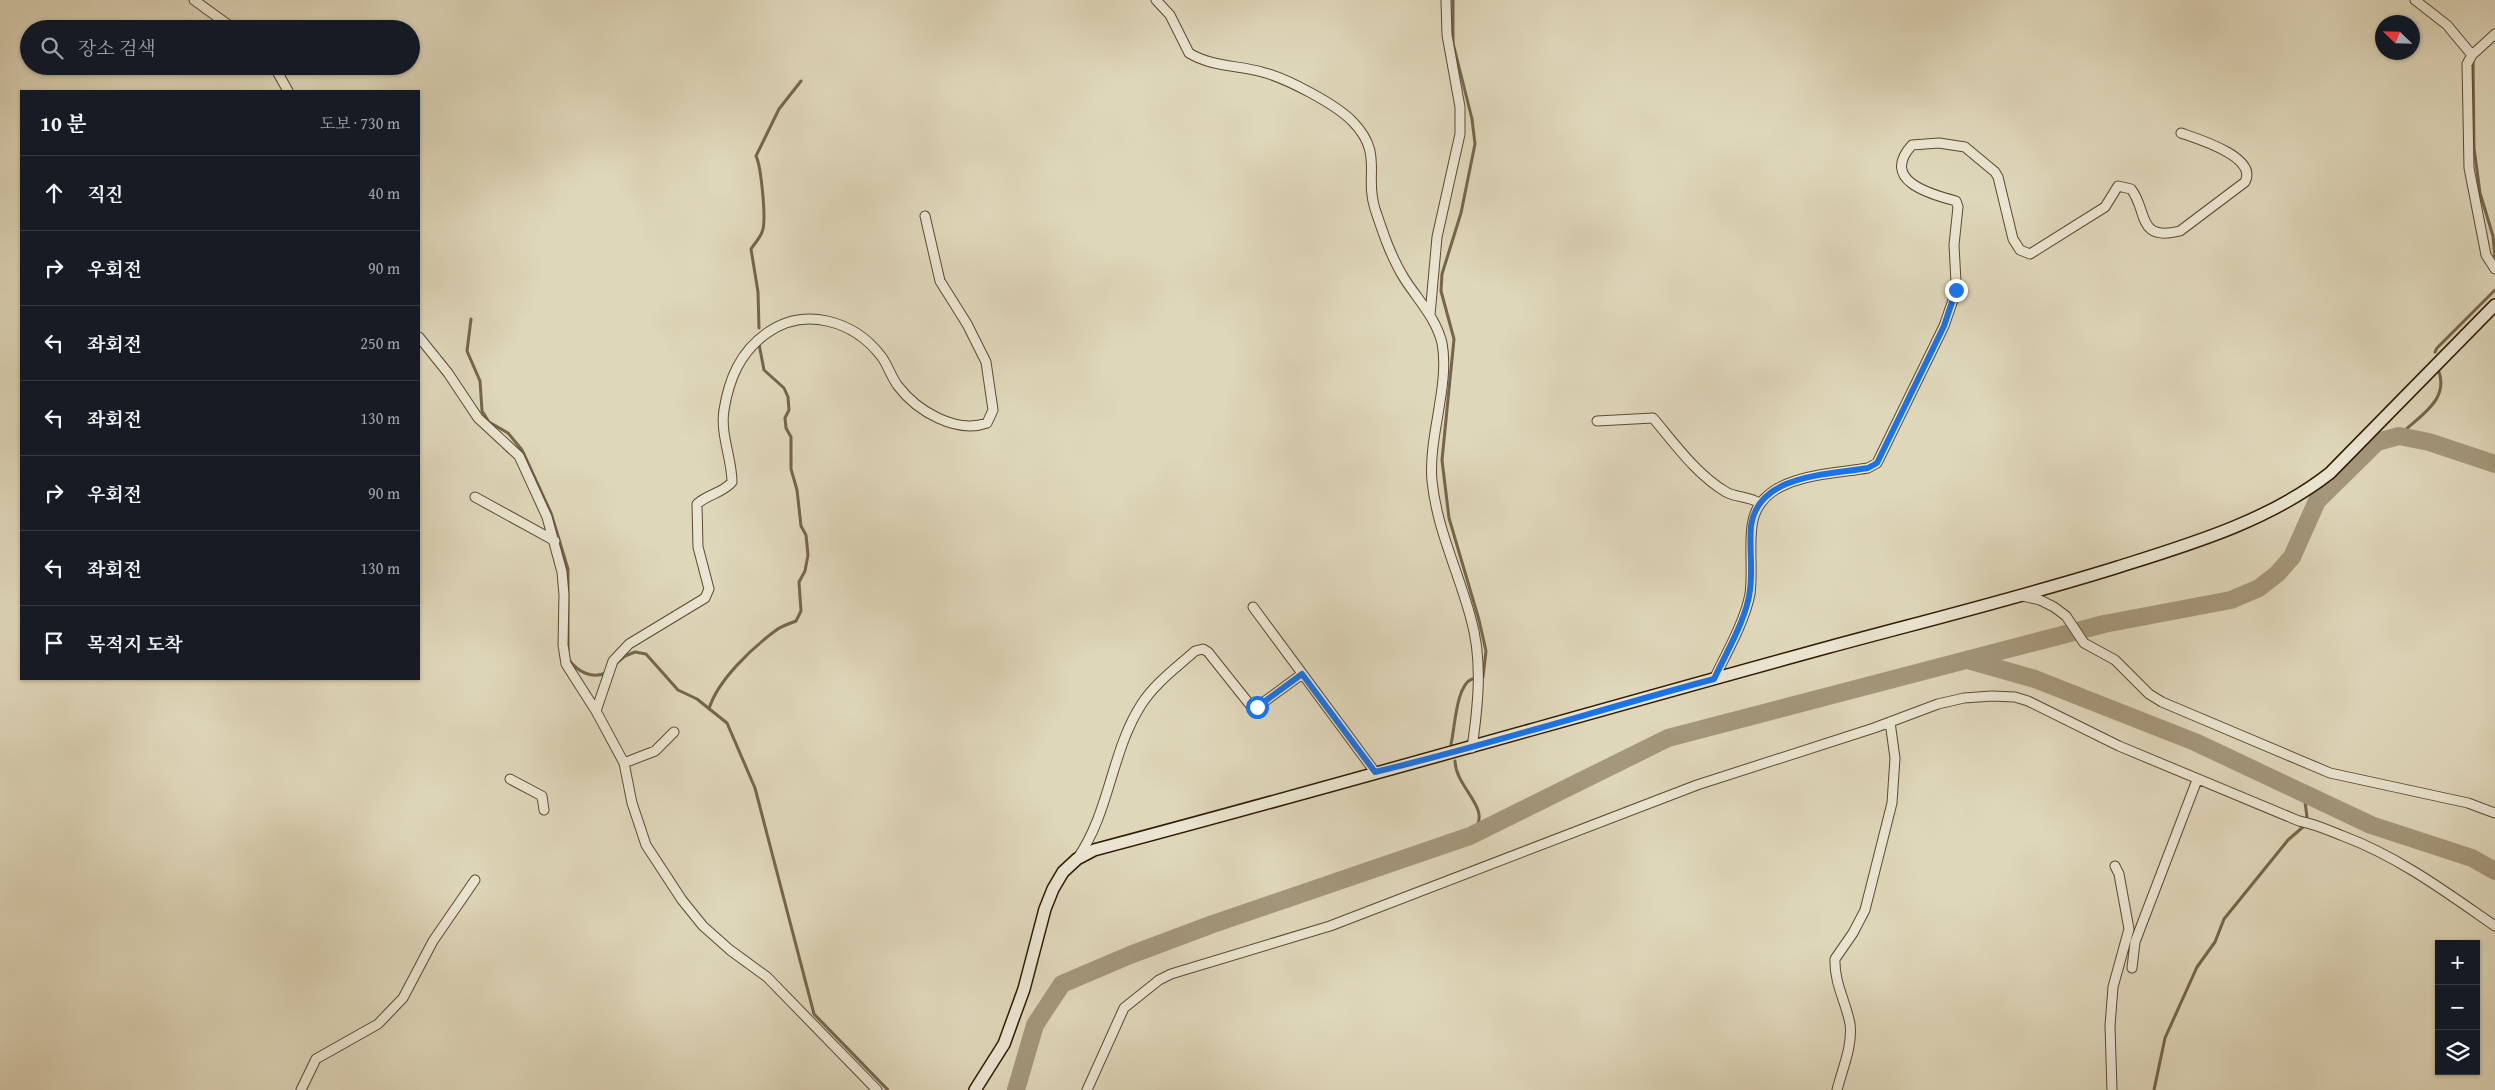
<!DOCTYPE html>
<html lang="ko">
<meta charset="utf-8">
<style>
body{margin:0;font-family:"Gentium Book Plus","Noto Serif KR",serif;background:#242831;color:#f1f3f6}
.controls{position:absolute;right:15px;bottom:15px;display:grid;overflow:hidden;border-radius:0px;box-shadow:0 1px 4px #0004}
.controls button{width:45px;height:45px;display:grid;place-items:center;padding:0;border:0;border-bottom:1px solid #363941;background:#171b24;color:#f1f3f6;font:25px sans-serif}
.compass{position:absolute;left:2375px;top:15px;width:45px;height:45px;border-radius:50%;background:#171b24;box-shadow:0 1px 4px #0004;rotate:293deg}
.stop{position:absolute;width:15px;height:15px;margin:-11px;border:4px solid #1a73e8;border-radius:50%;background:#fff}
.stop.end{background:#1a73e8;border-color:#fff;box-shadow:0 1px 5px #0008}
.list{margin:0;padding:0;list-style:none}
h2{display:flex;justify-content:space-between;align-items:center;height:65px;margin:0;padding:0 20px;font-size:21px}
h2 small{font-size:16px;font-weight:400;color:#9ea1a6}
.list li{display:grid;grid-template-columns:32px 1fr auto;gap:15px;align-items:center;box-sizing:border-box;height:75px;padding:0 20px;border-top:1px solid #363941}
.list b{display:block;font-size:19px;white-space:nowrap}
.list em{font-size:16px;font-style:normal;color:#9ea1a6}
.icon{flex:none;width:28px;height:28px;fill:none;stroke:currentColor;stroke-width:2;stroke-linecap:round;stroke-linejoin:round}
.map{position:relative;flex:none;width:2495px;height:1090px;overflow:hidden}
.search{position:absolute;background:#171b24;box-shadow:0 1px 4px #0004;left:20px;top:20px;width:400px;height:55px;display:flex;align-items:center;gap:12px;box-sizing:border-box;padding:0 18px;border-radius:28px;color:#9ea1a6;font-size:19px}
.panel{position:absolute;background:#171b24;box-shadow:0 1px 4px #0004;left:20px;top:90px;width:400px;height:590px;border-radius:0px}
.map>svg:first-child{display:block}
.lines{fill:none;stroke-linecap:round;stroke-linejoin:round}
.stream{stroke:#76654a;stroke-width:3}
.river{stroke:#a4977b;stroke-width:18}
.minor-casing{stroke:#5c492e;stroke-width:11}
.secondary-casing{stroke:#311a00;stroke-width:14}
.minor{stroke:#eae5d2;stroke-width:9}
.secondary{stroke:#eae5d2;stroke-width:11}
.route{stroke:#1a73e8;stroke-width:6}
</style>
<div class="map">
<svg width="2495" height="1090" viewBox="0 0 2495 1090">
<rect width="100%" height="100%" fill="#dfd7ba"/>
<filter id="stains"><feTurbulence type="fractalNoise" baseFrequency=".004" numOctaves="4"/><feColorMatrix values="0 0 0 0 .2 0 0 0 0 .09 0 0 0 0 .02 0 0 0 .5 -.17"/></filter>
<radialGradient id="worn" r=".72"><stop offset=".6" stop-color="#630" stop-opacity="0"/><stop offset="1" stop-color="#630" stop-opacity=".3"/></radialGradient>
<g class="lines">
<path class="stream" d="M1453,0V43L1472,119L1475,144L1461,213L1442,274L1441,291L1454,339L1442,460L1449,518L1479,620L1486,651L1483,677
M2473,58L2474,148L2480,193L2493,236L2495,258
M471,319L467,351L480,381L482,411L489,422L508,433L522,450L551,513L568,569V651
M759,328L758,292L751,249C755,243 760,238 762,232C767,222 761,166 756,156L779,109L801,81
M2435,352L2437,348L2495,290
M2399,436C2418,416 2451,401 2438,369
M569,660C578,672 592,679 606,673
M614,665L625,656L635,652L646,654L678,690L697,699L727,723L755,788L814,1014L888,1090
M709,709C717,681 752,648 775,631C781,626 789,624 796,621L801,611L799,582L805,571L808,555L806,535L801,526L797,490L791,469V437L786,428L785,418L789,410L788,397L784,388L764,370L759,344
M1451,744C1455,728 1456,685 1472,679
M1455,761C1456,791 1497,809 1470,836
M2154,1090L2165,1038L2197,967L2215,942L2224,919L2288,840L2303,827L2307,817L2304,794"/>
<path class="river" d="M1968,660L2035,679L2195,742L2371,825L2472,858L2495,871
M1016,1090L1035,1025L1062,984L1130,955L1213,924L1470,836L1668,738L2104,624L2231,600L2259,588L2277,574L2292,557L2317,501L2377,442L2399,436L2429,442L2495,464"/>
<defs>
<path id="minor" d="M194,0L234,29
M1156,0L1170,15L1189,53C1212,67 1237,65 1262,72C1286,78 1336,104 1353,122C1384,154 1364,175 1375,209C1383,233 1391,257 1404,278C1418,300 1436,318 1442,343C1450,385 1428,437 1432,481C1437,530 1459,573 1471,619C1483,661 1478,706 1472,748
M2415,0L2447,25L2472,55
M2495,34L2472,55L2467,64L2469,168L2486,255L2495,269
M274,66L288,91
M1430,315L1437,237L1460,134V107L1447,35L1446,0
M419,337L448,373L478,418L519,456L547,517L562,572L564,595L563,645L566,664L596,711L624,763L632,803L646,845L682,900L703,926L730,950L767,977L877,1090
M1597,421L1653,418C1675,444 1697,475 1726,492C1737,498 1749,496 1759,503
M475,497L555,541
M2022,596L2040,600L2054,607L2066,616L2084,643L2115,660L2149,694L2162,702L2330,773L2468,803L2495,813
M1253,607L1375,772
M1714,679C1726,654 1745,621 1750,594C1753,572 1749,548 1752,526C1758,474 1828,475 1868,468L1877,463L1944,326L1953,300L1956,282L1954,245L1958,207L1956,201C1929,194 1880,180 1912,145L1939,143L1965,147L1995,172L1998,177L2013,239L2020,250L2030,254L2105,207L2118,186L2131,189C2148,210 2136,242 2180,231L2245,182C2258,157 2198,139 2181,133
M596,711L613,661L629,644L705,598L709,589L698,547L697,504C708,494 723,493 732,482C732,459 720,434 724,410C729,379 740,352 767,333C805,306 854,321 881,356C888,365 891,377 898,386C917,411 956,434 987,423L993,410L986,362L967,324L940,281L925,216
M624,763L655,751L674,732
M510,779L542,796L544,810
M1077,859C1110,812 1111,752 1141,705C1155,683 1176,668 1195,651L1203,649L1208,652L1251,706L1257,707L1302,674
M2132,968L2135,942L2197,780
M301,1090L316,1059L378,1024L403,998L433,941L475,880
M1087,1090L1124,1008L1159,980L1171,974L1330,926L1697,785L1874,728L1938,704L1964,698L1992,696L2015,697L2028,701L2119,746L2299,821C2315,824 2328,830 2343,836C2399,857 2446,892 2495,926
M1837,1090C1842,1070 1853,1045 1850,1024C1846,1002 1834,983 1835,959L1853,933L1865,910L1892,803L1895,758L1890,722
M2112,1090L2110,1026L2113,987L2129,929L2119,874L2115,866"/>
<path id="secondary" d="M975,1090L1004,1044L1024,989L1045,909L1053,889L1063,872L1077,859L1094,850C1340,785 1584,714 1829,647C1925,621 2022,597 2118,567C2191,544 2269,521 2330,473L2495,305"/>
</defs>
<use href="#minor" class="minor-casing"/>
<use href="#secondary" class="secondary-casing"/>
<use href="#minor" class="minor"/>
<use href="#secondary" class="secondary"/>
</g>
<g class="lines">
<path class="route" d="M1257,707L1302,674L1375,772C1489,745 1601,709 1714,679C1726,653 1747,618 1750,590C1753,569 1749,547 1751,526C1758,474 1828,475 1868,468L1877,463L1944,326L1956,290"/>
</g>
<rect width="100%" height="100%" filter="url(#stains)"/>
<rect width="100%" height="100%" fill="url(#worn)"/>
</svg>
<div class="controls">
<button>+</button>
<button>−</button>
<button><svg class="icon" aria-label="layers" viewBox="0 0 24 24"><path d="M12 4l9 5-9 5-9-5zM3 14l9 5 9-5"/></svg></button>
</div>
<svg class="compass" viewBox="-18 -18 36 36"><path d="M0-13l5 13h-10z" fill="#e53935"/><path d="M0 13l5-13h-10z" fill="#9ea1a6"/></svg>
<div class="stop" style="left:1257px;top:707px"></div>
<div class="stop end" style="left:1956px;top:290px"></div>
<div class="search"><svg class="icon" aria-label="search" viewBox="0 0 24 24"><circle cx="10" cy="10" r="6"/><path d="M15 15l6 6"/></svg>장소 검색</div>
<section class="panel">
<h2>10 분<small>도보 · 730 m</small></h2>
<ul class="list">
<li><svg class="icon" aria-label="ahead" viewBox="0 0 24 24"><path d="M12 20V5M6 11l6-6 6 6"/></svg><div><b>직진</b></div><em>40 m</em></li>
<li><svg class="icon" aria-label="right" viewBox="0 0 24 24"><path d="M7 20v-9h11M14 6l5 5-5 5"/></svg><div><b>우회전</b></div><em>90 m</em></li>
<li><svg class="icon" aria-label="left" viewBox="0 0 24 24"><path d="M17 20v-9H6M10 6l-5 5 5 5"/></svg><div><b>좌회전</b></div><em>250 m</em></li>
<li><svg class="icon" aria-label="left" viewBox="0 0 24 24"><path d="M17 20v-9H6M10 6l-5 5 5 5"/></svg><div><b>좌회전</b></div><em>130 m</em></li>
<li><svg class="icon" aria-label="right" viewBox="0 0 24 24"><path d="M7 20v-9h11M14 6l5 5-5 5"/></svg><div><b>우회전</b></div><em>90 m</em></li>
<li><svg class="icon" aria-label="left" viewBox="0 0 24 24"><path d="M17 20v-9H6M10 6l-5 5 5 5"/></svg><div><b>좌회전</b></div><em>130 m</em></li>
<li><svg class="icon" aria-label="arrive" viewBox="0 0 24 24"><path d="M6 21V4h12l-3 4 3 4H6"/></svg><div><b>목적지 도착</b></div></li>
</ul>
</section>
</div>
